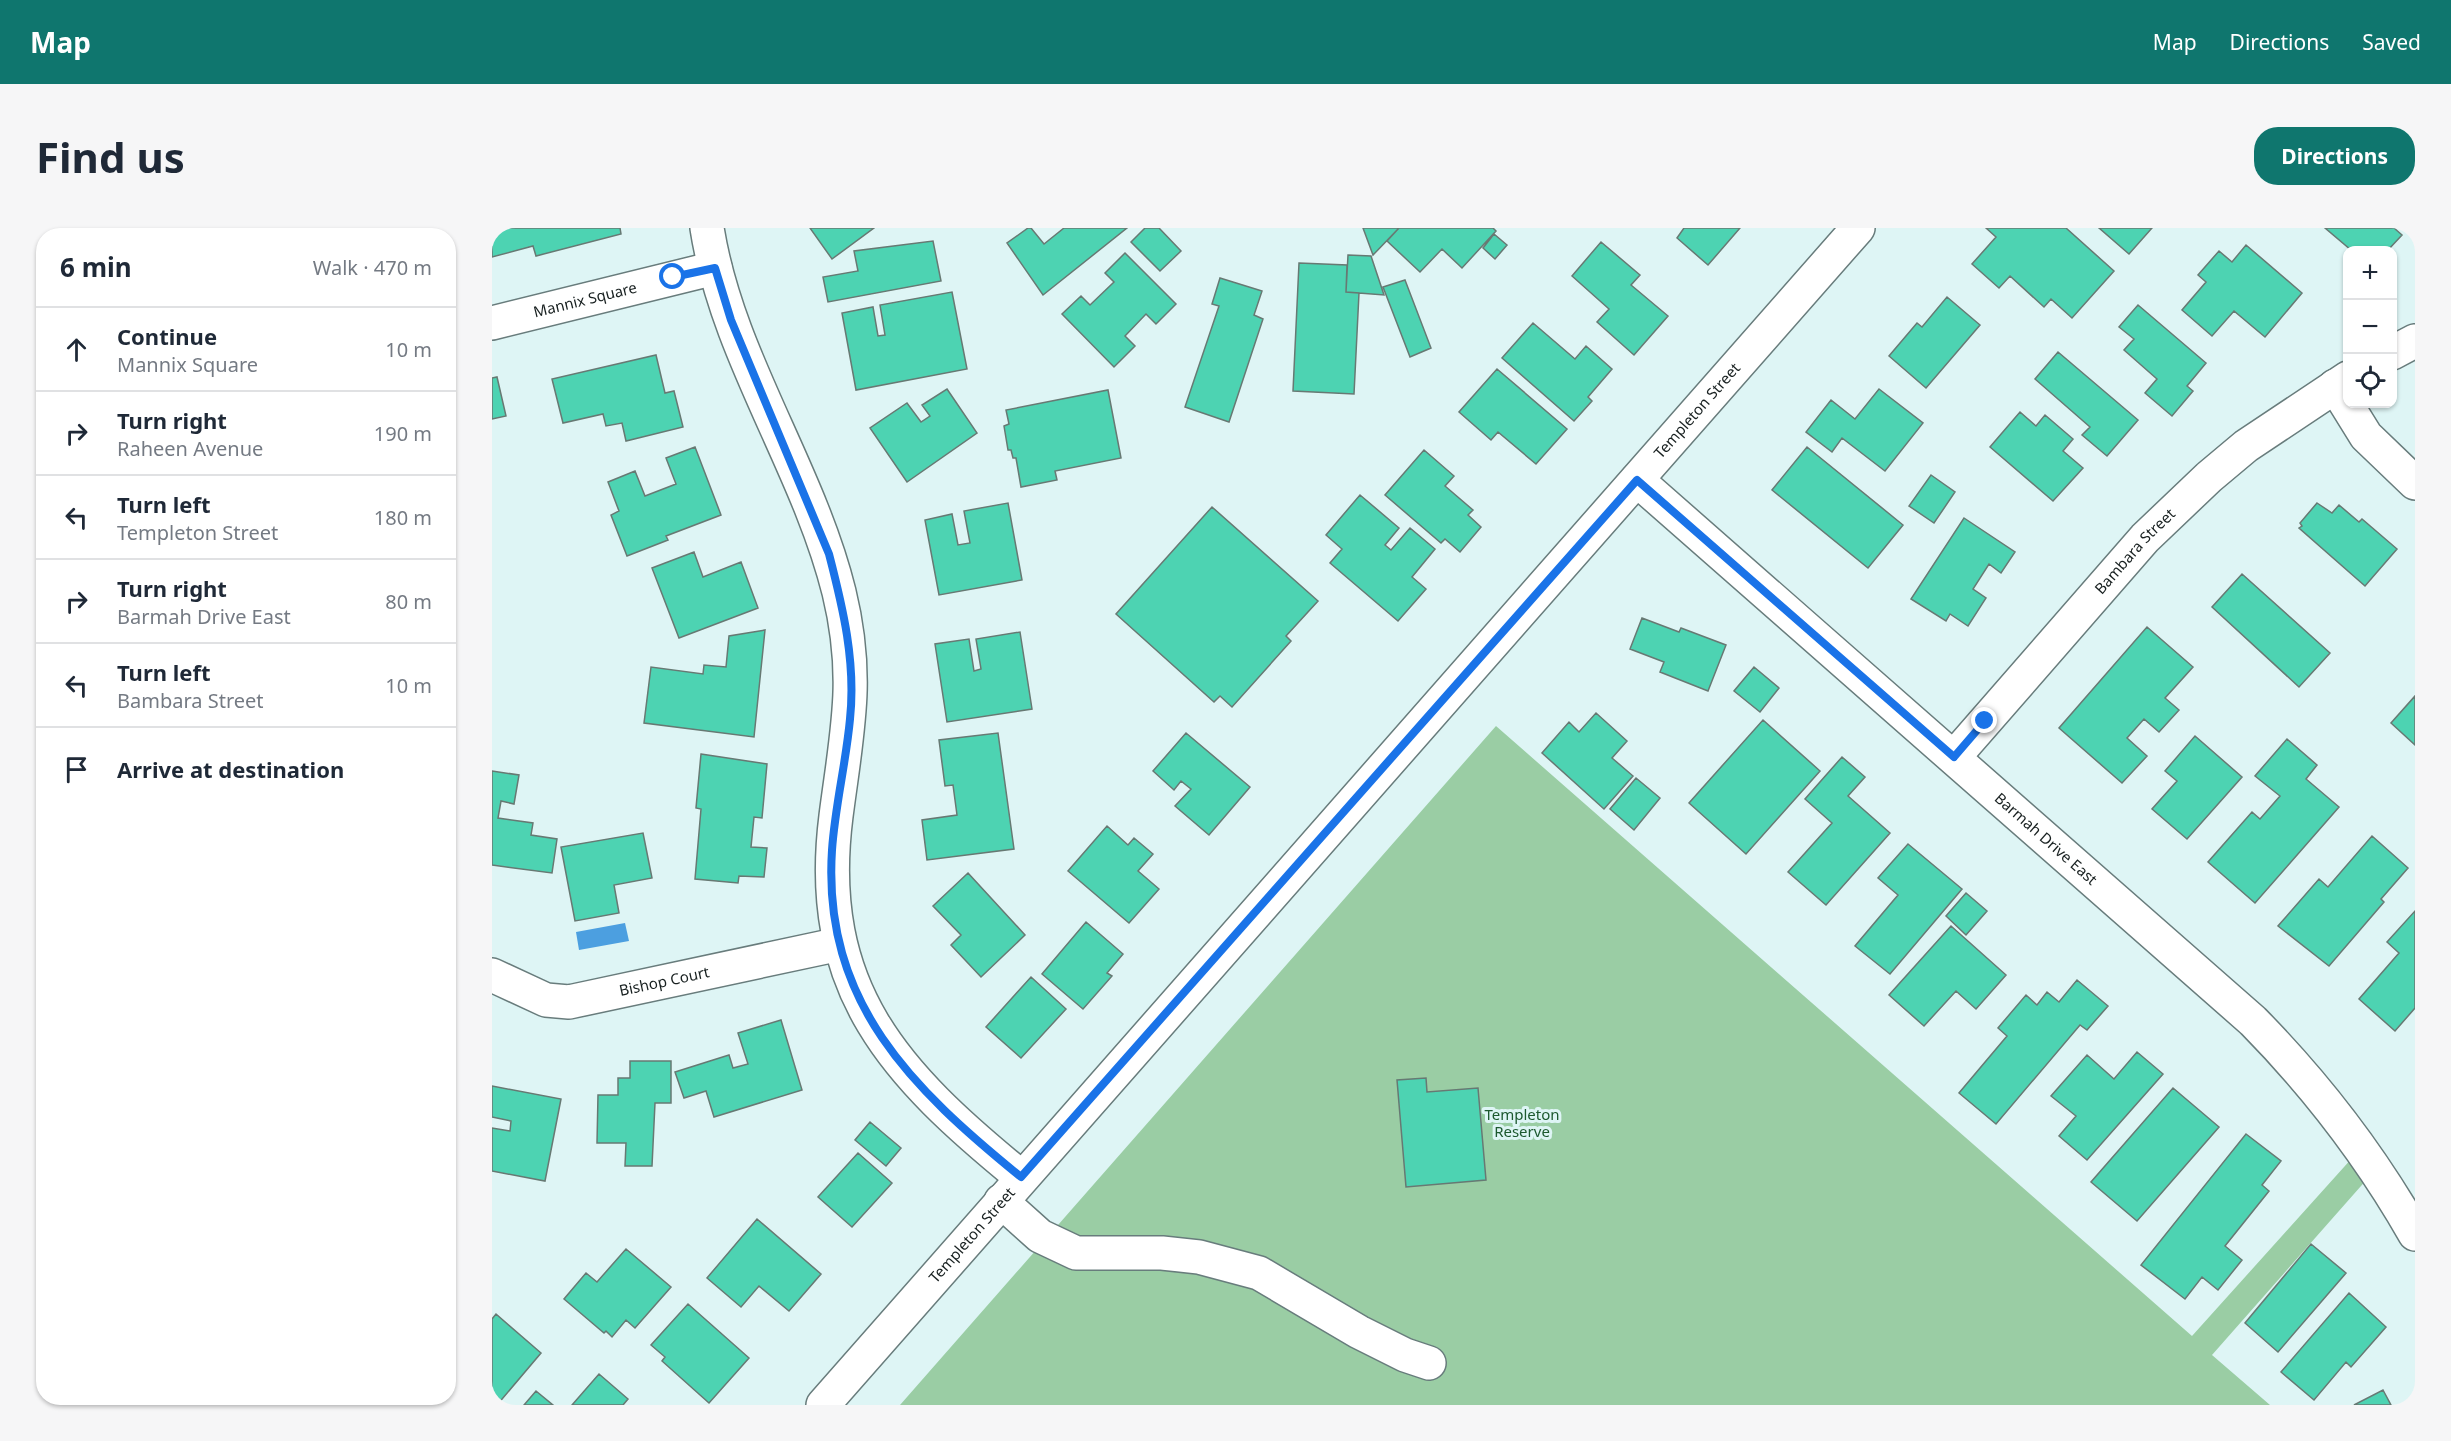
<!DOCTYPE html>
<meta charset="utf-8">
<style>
body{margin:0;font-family:"Noto Sans",sans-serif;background:#f6f6f7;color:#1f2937}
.controls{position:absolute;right:18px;top:18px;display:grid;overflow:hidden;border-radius:12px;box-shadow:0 2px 4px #0004}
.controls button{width:54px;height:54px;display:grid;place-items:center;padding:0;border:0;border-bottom:2px solid #e0e1e3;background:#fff;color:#1f2937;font:30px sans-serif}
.stop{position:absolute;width:18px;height:18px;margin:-14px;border:4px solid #1a73e8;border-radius:50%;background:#fff}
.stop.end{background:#1a73e8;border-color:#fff;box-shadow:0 2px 6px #0008}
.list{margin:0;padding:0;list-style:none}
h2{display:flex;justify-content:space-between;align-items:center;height:78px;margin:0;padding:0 24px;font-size:26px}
h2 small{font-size:20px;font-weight:400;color:#747a83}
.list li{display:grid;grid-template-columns:39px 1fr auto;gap:18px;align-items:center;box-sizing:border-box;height:84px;padding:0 24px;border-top:2px solid #e0e1e3}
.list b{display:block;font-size:22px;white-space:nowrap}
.list p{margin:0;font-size:20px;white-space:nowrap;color:#747a83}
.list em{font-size:20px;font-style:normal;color:#747a83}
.icon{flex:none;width:33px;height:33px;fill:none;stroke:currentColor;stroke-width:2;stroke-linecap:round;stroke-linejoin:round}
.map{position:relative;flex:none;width:1923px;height:1177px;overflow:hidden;border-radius:24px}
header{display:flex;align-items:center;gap:36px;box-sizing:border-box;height:84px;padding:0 30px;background:#0f766e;color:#fff}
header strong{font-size:28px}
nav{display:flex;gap:33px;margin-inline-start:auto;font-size:21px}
.intro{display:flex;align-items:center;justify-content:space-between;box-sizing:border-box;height:144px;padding:0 36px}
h1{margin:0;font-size:42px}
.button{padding:15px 27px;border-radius:24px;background:#0f766e;color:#fff;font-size:21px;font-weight:700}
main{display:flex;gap:36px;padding:0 36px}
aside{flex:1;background:#fff;border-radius:24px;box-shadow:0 2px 4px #0004}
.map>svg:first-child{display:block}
.green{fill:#9acda4}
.water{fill:#4c9fe0}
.building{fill:#4dd3b2;stroke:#677973;stroke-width:1.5}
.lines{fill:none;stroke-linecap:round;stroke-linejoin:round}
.minor-casing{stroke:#687c7c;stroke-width:36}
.minor{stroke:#fff;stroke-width:33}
.route{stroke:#1a73e8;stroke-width:8}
.labels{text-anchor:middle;stroke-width:6;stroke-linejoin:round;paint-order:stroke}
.street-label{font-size:15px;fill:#182020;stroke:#def5f5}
.park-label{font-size:15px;fill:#1d592f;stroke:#def5f5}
</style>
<header>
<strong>Map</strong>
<nav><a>Map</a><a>Directions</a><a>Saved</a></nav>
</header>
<div class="intro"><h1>Find us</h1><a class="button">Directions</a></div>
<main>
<aside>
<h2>6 min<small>Walk · 470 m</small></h2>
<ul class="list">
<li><svg class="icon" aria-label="ahead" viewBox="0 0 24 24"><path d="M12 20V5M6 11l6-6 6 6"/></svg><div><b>Continue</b><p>Mannix Square</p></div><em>10 m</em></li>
<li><svg class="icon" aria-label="right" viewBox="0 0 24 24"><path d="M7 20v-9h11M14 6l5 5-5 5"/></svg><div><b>Turn right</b><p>Raheen Avenue</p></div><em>190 m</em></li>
<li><svg class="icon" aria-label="left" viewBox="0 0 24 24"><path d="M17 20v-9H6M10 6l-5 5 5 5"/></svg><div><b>Turn left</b><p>Templeton Street</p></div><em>180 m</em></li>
<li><svg class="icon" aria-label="right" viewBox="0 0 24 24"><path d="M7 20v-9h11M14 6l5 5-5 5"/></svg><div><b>Turn right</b><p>Barmah Drive East</p></div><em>80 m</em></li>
<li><svg class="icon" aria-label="left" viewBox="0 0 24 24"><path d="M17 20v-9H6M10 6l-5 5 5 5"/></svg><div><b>Turn left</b><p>Bambara Street</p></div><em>10 m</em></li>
<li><svg class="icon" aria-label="arrive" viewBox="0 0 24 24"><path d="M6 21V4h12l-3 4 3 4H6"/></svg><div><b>Arrive at destination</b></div></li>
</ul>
</aside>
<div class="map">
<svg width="1923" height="1177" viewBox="0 0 1923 1177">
<rect width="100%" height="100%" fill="#def5f5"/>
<path class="green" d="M1004,498L1700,1108L1870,919L1884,941L1720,1127L1778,1177H408Z"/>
<path class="water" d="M133,695L137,713L87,722L84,704Z"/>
<path class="building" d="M0,0H128L129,6L44,28L41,18L0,29Z
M318,0H382L340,31Z
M536,0H539L552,16L572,0H635L551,67L515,15Z
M653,0H667L689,23L668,43L639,14Z
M871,0H907L881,27Z
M907,0H1001L1004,3L970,40L950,21L928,44L895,13Z
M1192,0H1248L1216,37L1185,10Z
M1494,0H1574L1622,43L1580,90L1559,71L1552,79L1518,48L1507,60L1480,36L1504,9Z
M1607,0H1660L1637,26Z
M1833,0H1902L1910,7L1896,22H1859Z
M1002,6L1015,17L1003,31L991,20Z
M441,13L449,53L336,74L331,49L366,43L362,23Z
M1109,14L1148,47L1139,57L1176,88L1142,127L1105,94L1117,81L1080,48Z
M1754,17L1810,65L1773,109L1742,83L1720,108L1690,82L1714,54L1706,47L1727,23L1740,34Z
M633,25L684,76L664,96L654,86L633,108L643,118L622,139L570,86L589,68L598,77L622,54L613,45Z
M856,27L879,28L892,67L854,64Z
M807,35L855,37L854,64L867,65L862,166L801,163Z
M728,50L770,63L762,87L771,91L737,194L693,179L727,78L720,76Z
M913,52L939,120L918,129L891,59Z
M460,64L475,141L364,162L350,85L381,79L386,108L393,107L388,77Z
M1455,69L1488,97L1434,160L1397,128L1425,95L1430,99Z
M1646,77L1714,135L1695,158L1701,163L1680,188L1653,165L1665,151L1632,122L1642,111L1627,99Z
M1041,95L1083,131L1094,118L1120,141L1096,169L1100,173L1082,193L1010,130Z
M1566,124L1646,192L1615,228L1590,207L1598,199L1543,151Z
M164,127L173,165L182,163L191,199L134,213L130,195L114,198L111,186L71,195L60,151Z
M1005,141L1075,201L1044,236L1006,204L999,212L967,184Z
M5,149L14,188L0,191V150Z
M455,161L485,205L415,254L378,200L415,175L429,194L438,188L430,177Z
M1387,161L1431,195L1393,243L1350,210L1340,224L1314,204L1339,172L1363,191Z
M616,162L629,230L563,243L565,252L529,259L524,230H521L519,222H516L512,198L517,196L514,182Z
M1528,184L1544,198L1553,187L1581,211L1571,223L1591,240L1561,273L1498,219Z
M203,219L229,287L174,308L176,312L135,328L119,287L127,283L116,254L143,243L153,268L184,256L174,230Z
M1315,219L1411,297L1376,340L1280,262Z
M932,222L962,248L953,258L981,282L976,287L989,299L968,324L953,311L949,315L893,267Z
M1439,247L1463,264L1442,295L1417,278Z
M868,267L907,300L893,317L899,322L918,300L943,321L920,349L934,361L906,393L838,335L850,321L834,307Z
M516,275L530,352L447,367L433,292L460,286L466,317L478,315L472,283Z
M1825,275L1840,285L1847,277L1867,294L1870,291L1905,321L1873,358L1807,300L1810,298L1808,295Z
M720,279L826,373L794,408L799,413L740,479L728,468L722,474L624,386Z
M1472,290L1523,324L1509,345L1497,336L1481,361L1494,370L1476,398L1458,386L1454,393L1419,371Z
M202,324L211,349L249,334L266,380L187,410L160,340Z
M1750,346L1838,425L1807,459L1720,379Z
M1150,390L1187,404L1189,400L1234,417L1216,463L1168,444L1172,434L1138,421Z
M1655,399L1701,439L1673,470L1687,482L1667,504L1652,491L1635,510L1655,528L1630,555L1567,500Z
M273,402L262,509L152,495L159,439L211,446L212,437L234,439L237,408Z
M528,404L540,481L455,494L443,416L477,411L482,443L489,441L484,411Z
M1262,439L1287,460L1268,484L1242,463Z
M1923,468V517L1899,495Z
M1104,485L1135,513L1120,530L1141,548L1112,581L1050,525L1077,494L1087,504Z
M1271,492L1328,543L1254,626L1197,575Z
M506,505L522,621L435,632L430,592L465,587L461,557L453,558L447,512Z
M694,505L758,559L717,607L683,578L699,561L689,553L682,562L661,543Z
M1703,508L1750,549L1695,611L1660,581L1685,553L1673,543Z
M1795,511L1825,537L1814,551L1847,579L1763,675L1716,634L1760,584L1768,591L1788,568L1763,548Z
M209,526L275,536L270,590L262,589L259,619L275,620L272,649L247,648L246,655L203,651L209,581L204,580Z
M1350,529L1373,549L1356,568L1398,605L1334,677L1296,644L1340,595L1313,571Z
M0,543L27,547L22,576L9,573L6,590L41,595L39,607L65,611L60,645L0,637Z
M1144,550L1168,570L1142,602L1118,581Z
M615,598L636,617L642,610L661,626L646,643L667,661L637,695L576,643Z
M151,605L160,650L122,657L127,685L83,693L69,619Z
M1880,608L1916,640L1889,671L1892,674L1837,738L1786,698L1827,651L1836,659Z
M1416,616L1470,661L1398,746L1363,718L1406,667L1386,650Z
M476,645L533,707L489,749L459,717L469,707L441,678Z
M1474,665L1495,683L1474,707L1454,688Z
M1923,683V780L1903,803L1867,771L1907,725L1895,714Z
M594,694L631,726L615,745L620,748L591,781L550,746Z
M1459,698L1514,747L1484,781L1464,763L1432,798L1397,767Z
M539,749L574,781L529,830L494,799Z
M1585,752L1616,778L1595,802L1588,797L1504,896L1467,865L1515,808L1506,800L1534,767L1545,777L1555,764L1567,774Z
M289,792L310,862L222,889L214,863L192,870L183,844L237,827L241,840L256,836L246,805Z
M1645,824L1671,846L1595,932L1567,908L1584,888L1559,868L1595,827L1622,851Z
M138,833H179V875H163L160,938H133L134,915H105L106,867H126V850H138Z
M934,850L935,864L986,860L994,952L914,959L905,852Z
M0,858L69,871L53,953L0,943V900L18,903L19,893L0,889Z
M1681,860L1727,899L1645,993L1599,954Z
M378,894L409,920L394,938L363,912Z
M1754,906L1789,933L1770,957L1777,963L1733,1018L1750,1032L1726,1062L1710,1049L1693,1071L1649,1037Z
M366,925L400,955L360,999L326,969Z
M265,991L329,1046L297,1083L267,1058L249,1079L215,1050Z
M1819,1016L1854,1045L1786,1124L1753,1095Z
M134,1021L179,1059L143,1100L134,1092L120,1109L114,1103L112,1105L72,1071L94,1045L105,1054Z
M1857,1065L1894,1099L1859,1139L1854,1134L1822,1172L1789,1144Z
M196,1076L257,1130L217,1175L170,1133L173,1129L159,1117Z
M4,1086L49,1125L5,1177H0V1091Z
M107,1146L136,1171L131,1177H80Z
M1891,1162L1899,1177H1862Z
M44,1163L61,1177H32Z"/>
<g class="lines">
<defs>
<g id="minor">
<path d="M215,0C235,128 316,239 347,364C368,450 355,503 344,588C322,762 403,846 529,949"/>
<path id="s1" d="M0,95L223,40"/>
<path d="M1900,125L1923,113"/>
<path d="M1843,158L1874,208L1923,255"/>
<path id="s2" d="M1145,252L1761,793C1825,858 1878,927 1923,1006"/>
<path id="s3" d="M1462,529L1653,310L1717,249L1754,218L1856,150"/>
<path id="s4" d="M0,747L54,772L77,774L348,716"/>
<path d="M509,973L548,1008L584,1025H670L707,1029L767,1045L867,1104L913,1127L937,1135"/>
<path id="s5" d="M331,1177L1366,0"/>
</g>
</defs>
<use href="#minor" class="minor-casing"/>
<use href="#minor" class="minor"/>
</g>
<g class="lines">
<path class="route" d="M181,49L223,40L239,92L337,326C351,380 364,434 358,491C354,535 343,578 340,622C330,775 421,861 529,949L1145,252L1462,529L1493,493"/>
</g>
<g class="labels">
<g class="street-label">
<text dy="5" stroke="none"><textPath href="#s1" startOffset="96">Mannix Square</textPath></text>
<text dy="5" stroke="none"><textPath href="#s5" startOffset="1324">Templeton Street</textPath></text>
<text dy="5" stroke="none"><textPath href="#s3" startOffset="274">Bambara Street</textPath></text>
<text dy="5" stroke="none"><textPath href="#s2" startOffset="544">Barmah Drive East</textPath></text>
<text dy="5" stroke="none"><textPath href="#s4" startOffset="180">Bishop Court</textPath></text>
<text dy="5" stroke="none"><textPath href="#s5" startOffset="226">Templeton Street</textPath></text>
</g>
<g class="park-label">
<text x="1030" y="892">Templeton<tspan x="1030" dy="17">Reserve</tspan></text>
</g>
</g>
</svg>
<div class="controls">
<button>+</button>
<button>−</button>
<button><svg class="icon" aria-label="locate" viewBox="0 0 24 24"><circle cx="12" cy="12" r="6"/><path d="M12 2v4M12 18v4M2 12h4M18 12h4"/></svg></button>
</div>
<div class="stop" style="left:181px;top:49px"></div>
<div class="stop end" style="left:1493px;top:493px"></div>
</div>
</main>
